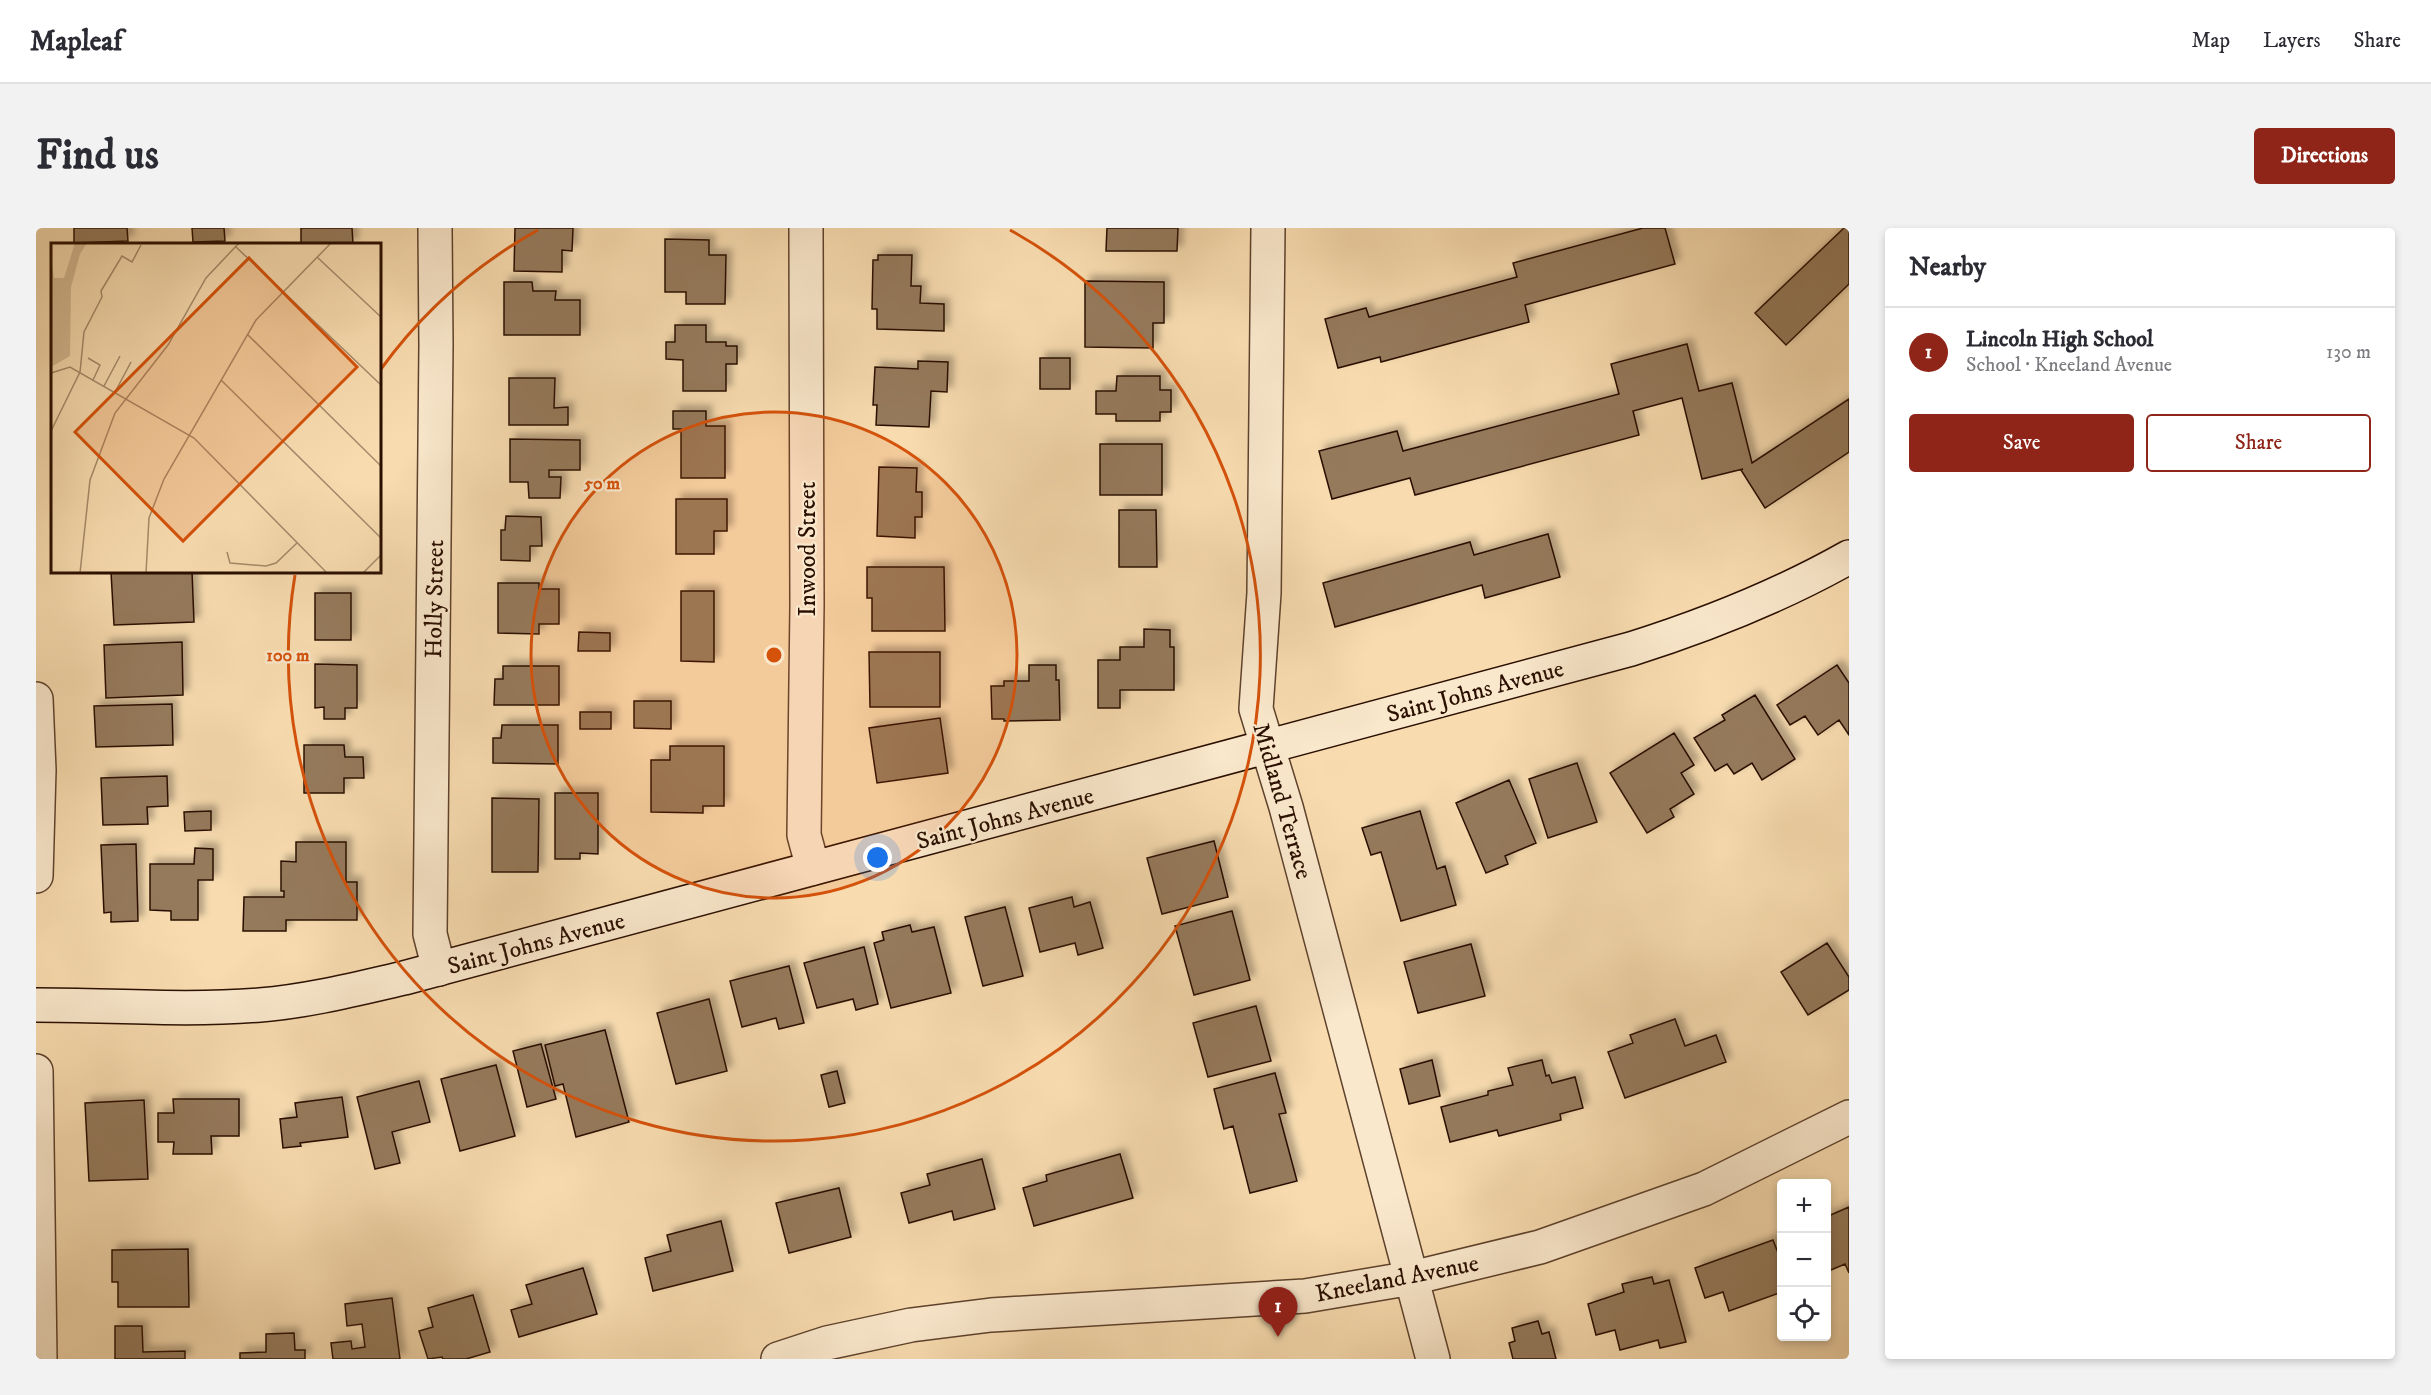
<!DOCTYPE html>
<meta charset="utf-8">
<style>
body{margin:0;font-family:"IM FELL DW Pica",serif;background:#f2f2f3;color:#2b2b33}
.controls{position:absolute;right:18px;bottom:18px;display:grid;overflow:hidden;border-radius:6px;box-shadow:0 3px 9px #0003}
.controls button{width:54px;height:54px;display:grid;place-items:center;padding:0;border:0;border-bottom:2px solid #e1e1e2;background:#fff;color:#2b2b33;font:30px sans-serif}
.you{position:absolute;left:842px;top:630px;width:21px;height:21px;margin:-15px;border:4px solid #fff;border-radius:50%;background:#1a73e8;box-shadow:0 0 0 9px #1a73e833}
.badge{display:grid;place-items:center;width:39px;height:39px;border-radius:50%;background:#8f2418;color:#fff;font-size:20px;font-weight:700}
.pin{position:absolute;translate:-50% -50px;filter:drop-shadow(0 2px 3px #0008)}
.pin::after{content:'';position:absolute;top:32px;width:21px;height:18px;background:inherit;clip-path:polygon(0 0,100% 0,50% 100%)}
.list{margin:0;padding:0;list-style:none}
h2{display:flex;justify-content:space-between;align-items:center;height:78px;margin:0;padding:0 24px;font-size:26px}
h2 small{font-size:20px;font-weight:400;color:#7c7c81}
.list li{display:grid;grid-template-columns:39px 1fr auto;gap:18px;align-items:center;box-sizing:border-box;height:90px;padding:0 24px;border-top:2px solid #e1e1e2}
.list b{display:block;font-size:22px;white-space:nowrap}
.list p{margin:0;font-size:20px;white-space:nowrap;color:#7c7c81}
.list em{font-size:20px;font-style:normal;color:#7c7c81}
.actions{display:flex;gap:12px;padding:18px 24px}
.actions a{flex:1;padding:14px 0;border:2px solid #8f2418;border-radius:6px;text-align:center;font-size:21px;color:#8f2418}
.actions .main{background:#8f2418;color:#fff}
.icon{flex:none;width:33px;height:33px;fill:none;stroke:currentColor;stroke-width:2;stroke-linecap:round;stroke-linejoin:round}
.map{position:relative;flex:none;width:1813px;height:1131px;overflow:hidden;border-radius:6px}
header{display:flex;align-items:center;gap:36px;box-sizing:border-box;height:84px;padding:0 30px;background:#fff;border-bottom:2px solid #e1e1e2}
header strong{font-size:28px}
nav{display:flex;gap:33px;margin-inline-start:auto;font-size:21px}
.intro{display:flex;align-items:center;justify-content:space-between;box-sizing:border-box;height:144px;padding:0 36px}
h1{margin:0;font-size:42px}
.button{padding:15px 27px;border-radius:6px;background:#8f2418;color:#fff;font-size:21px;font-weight:700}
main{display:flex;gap:36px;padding:0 36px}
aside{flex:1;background:#fff;border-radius:6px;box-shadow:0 3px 9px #0003}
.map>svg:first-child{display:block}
.building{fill:#957a5c;stroke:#2a0f00;stroke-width:1.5;filter:url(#shadow)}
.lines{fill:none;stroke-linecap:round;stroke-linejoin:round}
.street-casing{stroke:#5e422c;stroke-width:36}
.secondary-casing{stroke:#2a0f00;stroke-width:36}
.street{stroke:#fae8cc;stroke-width:33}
.secondary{stroke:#fae8cc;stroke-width:33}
.ring{fill:none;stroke:#d5520b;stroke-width:3}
.labels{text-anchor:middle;stroke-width:4.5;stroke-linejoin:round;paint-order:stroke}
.street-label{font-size:24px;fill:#2a0f00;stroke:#fae8cc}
.inset-road{fill:none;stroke:#a68a6a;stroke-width:1.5}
.view{fill:#d5520b;fill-opacity:0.15;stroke:#d5520b;stroke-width:3}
.inset-edge{fill:none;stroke:#2a0f00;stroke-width:3}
.centre{fill:#d5520b;stroke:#fae8cc;stroke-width:3}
.ring-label{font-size:18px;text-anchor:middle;font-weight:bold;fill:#d5520b;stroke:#fae8cc;stroke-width:4.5;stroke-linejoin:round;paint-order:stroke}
</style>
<header>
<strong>Mapleaf</strong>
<nav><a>Map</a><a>Layers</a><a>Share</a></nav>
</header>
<div class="intro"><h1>Find us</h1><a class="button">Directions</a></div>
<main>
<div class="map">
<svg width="1813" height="1131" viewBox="0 0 1813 1131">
<defs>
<filter id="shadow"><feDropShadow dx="5.5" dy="-5.5" stdDeviation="3" flood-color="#0004"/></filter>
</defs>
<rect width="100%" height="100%" fill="#f8dcb0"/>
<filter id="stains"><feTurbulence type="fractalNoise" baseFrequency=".00333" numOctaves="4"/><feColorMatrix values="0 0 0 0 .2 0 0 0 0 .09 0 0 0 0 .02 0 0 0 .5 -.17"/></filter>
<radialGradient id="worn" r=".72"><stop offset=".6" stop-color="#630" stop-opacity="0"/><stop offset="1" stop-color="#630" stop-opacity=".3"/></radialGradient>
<path class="building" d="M38,0H91L92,13L38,15Z
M156,0H188L189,13L157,14Z
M265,0H316L317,16H265Z
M479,0H537L536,23L526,22V44L478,43Z
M1071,0H1142L1141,23H1070Z
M1607,0H1629L1639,36L1489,77L1493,94L1345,134L1344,129L1302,140L1289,91L1330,80L1333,89L1481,49L1477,35Z
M1808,0H1813V56L1750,117L1719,85Z
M629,11L673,12V27H690L689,76H650V64H629Z
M842,27H876L875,58H885L884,75L908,76V103L841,101V81H836L837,32H842Z
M1049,53L1128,54V95H1117V120L1049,119Z
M468,54H496L497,63H520L519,72H544V107H468Z
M639,97H670V114H690V118H701V136H690V163H647V132L630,131V114H639Z
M1651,116L1663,163L1696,155L1716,235L1813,171V224L1729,280L1705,242L1707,241L1666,251L1646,170L1597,183L1603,207L1379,267L1374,250L1296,271L1283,223L1361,203L1367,223L1583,166L1575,136Z
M1004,130H1034V161H1004Z
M882,133L912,134L911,164L895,163L893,199L840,197L841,177H837L839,139L882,141Z
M1081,148H1124V162H1135V184H1124V193H1080V186H1060V163H1080Z
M473,150H519L518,180L532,179V197H473Z
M637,183H670V198H689V250H645V201H637Z
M474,211L544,212V242H513V249H525L524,270H493L492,254H474Z
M1064,216H1126V267H1064Z
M843,239L881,240L880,264H886V289H879V310L841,308Z
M640,271H691V303H678V326H640Z
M1083,282H1120L1121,339H1083Z
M470,288L505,289L506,318H494V333L465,332V302H469Z
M1512,306L1524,349L1449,370L1446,357L1299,399L1287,355L1434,314L1438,327Z
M831,339H908L909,403H836V370H831Z
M75,344H156L158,394L78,397Z
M462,355H503V361H523V396H503V406L462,405Z
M645,363H678V434L645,433Z
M279,365H315V412H279Z
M1108,401L1134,402V419H1138V462H1084V480H1062V432H1084V419H1108Z
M543,404L574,405V423H542Z
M146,414L147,467L70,470L68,417Z
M833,424H904V479H834Z
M279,436L321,437V480H309V491H288V479L279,480Z
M993,437H1020V452H1023L1024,492L968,493V491H956L955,458H968V453H993Z
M1801,437L1813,455V507L1803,492L1782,507L1769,488L1754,497L1741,477Z
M467,438H523V477H458L459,451H467Z
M1719,467L1759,531L1726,552L1716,535L1698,546L1691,536L1679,543L1658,510L1689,492L1686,487Z
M598,473H635V501L598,500Z
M136,476L137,517L60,519L58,478Z
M544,484H575V501H544Z
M904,490L912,545L841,555L833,500Z
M466,497H522V536L457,535V510H465Z
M1638,505L1658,537L1645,545L1658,566L1634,581L1638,589L1611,605L1574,545Z
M268,517H308L309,529H327L328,550H308V565H268Z
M634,518H688V578H667V585L615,584V532H634Z
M1541,535L1561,594L1512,610L1493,551Z
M131,548L132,578L111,579L112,596L67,597L65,550Z
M1473,552L1500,615L1469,628L1472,636L1450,645L1420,575Z
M519,565H562V626L544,625V631H519Z
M456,570L503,571L502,644H456Z
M175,583V602L149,603L148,584Z
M1384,583L1401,641L1409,638L1420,677L1365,693L1345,624L1335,627L1326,600Z
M1178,613L1192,669L1126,686L1111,630Z
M260,614H310V654H321V692H250V703H207L208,669H248V663H245V633L260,634Z
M100,616L102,693L75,694V684L68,685L65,617Z
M159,620L177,621V652H162V692H135V683L114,682V636H158Z
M1036,669L1038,679L1054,674L1067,720L1042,727L1039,715L1004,724L993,680Z
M969,679L987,748L947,758L929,689Z
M1196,683L1214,752L1158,767L1139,698Z
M874,697L876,704L898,699L915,765L855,780L838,715L848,712L846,704Z
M1791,715L1813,749V762L1772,787L1745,744Z
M1435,716L1449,768L1382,785L1368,734Z
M828,719L842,776L820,782L817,771L781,780L768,735Z
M753,738L768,795L743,801L740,790L706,799L694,753Z
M673,771L691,843L640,856L621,785Z
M1220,778L1235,833L1172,849L1157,795Z
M1639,791L1649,818L1680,807L1690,834L1589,870L1572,824L1597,815L1594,807Z
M569,802L593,894L540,909L527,856L519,858L509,817Z
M505,816L520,871L491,879L477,823Z
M1396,832L1404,868L1373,876L1364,841Z
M1506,832L1510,848L1513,847L1516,855L1539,849L1547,880L1524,886L1525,892L1463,908L1461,902L1414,914L1405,879L1452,867V863L1477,857L1472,840Z
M460,837L479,908L424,923L405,851Z
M801,843L809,875L793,879L785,847Z
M1239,845L1250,885L1243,886L1261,953L1214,965L1197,898L1188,901L1178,861Z
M383,853L394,894L356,904L364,935L339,941L321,869Z
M306,869L312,909L264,915L265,918L247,920L244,891L261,889L259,875Z
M137,871H203V908H175L176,926H137L138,914H122V885H138Z
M108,872L112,951L53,953L49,875Z
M1084,926L1097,970L998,998L987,960L1011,953L1010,947Z
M946,931L959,981L918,992L916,983L873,995L865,965L894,957L891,946Z
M803,960L815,1009L753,1025L740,975Z
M1813,979V1045L1809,1036L1790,1044V989Z
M685,993L697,1043L617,1063L609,1030L635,1023L631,1007Z
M1737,1012L1746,1035V1064L1693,1083L1687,1064L1669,1070L1659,1040Z
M152,1021L153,1079H82V1054H76V1022Z
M547,1040L561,1086L483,1109L475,1082L496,1076L490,1057Z
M1616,1049L1618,1056L1633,1052L1650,1114L1624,1120L1622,1112L1584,1122L1579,1102L1560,1107L1552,1076L1588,1064L1586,1056Z
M437,1067L454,1124L430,1131H407L406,1129L392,1131L383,1103L397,1099L392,1080Z
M356,1070L364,1131H297L295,1115L315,1113L316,1121L329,1119L326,1096L311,1098L309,1076Z
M1502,1093L1506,1106L1513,1104L1520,1131H1477L1473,1115L1479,1113L1476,1100Z
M79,1098H106L107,1124L149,1123V1131H79Z
M258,1105L259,1122H269V1131H204V1125L230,1124V1106Z"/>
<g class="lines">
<defs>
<path id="street" d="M399,0L400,117L394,706L403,741
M770,0L771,377L768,607L777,640
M1232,0L1228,365L1220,481L1250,579L1397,1131
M0,471L3,542L0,648
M0,843L4,1131
M742,1131L791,1115L875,1097L955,1087L1269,1068L1376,1050L1504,1019L1668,961L1813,889"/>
<path id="secondary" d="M0,777C75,777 150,783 224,777C273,773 320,761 368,750L1595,421C1671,397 1744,368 1813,329"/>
</defs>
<use href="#street" class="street-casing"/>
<use href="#secondary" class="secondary-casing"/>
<use href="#street" class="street"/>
<use href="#secondary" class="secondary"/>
</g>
<circle cx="738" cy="427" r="243" fill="#d5520b" fill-opacity=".12"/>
<g class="ring">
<circle cx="738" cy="427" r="243"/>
<path d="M345 141A486 486 0 0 1 502 2M974 2A486 486 0 1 1 259 347"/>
</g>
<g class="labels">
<g class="street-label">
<text transform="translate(771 321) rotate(-90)" y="8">Inwood Street</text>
<text transform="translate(398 371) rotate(-89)" y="8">Holly Street</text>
<text transform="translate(1439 463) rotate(-15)" y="8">Saint Johns Avenue</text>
<text transform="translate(1247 573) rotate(74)" y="8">Midland Terrace</text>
<text transform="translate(969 590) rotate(-15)" y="8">Saint Johns Avenue</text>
<text transform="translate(500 715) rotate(-15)" y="8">Saint Johns Avenue</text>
<text transform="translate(1361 1050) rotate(-11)" y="8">Kneeland Avenue</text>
</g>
</g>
<g transform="translate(15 15)">
<rect width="330" height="330" fill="#f8dcb0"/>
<path d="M24,0H36L29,11L20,44L19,113L0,124V16L3,35H13Z" fill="#d5b992"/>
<path class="inset-road" d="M185,4L330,142M266,14L330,74M196,91L330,223M37,115L49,122L42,137M0,130L19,124L143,195L276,330M170,137L330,295M53,143L69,113M64,149L80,119M0,188L29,129L33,89L51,54L50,48L71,13L81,19L90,2M176,309L179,320L215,323L225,320L246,300M29,330L39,237L64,170L117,102L155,35L188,0M95,330L98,275L113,236L205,77L280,0M312,330L330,312"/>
<path class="view" d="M198,15L306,124L132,298L24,189Z"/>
<rect width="330" height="330" class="inset-edge"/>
</g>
<circle cx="738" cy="427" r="9" class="centre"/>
<g class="ring-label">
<text x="566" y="261">50 m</text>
<text x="252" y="433">100 m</text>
</g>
<rect width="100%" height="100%" filter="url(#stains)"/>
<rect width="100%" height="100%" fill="url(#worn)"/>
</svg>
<div class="controls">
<button>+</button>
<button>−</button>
<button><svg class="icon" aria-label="locate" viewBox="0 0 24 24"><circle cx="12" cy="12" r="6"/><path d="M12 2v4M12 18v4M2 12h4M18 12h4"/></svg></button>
</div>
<div class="you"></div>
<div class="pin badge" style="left:1242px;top:1109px">1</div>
</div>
<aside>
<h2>Nearby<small></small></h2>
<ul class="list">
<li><span class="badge">1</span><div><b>Lincoln High School</b><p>School · Kneeland Avenue</p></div><em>130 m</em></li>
</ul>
<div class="actions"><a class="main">Save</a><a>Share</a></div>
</aside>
</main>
